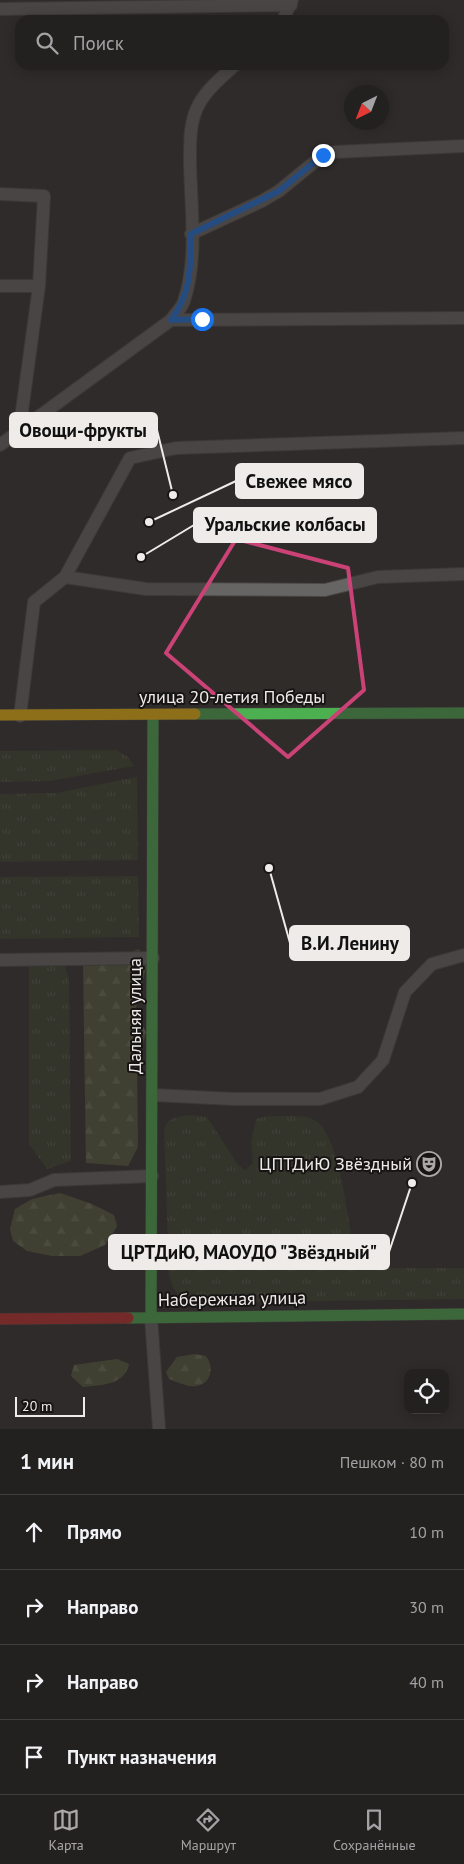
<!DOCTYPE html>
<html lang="ru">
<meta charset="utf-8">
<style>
body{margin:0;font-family:"PT Sans",sans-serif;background:#2f2e2d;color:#f1f3f6}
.controls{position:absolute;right:15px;bottom:15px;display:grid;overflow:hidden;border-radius:10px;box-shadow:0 2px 12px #0003}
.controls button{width:45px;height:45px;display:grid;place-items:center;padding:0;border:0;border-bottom:1px solid #403e3e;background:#232120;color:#f1f3f6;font:25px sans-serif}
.compass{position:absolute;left:344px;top:85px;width:45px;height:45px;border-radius:50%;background:#232120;box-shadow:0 2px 12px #0003;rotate:222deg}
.scale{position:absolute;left:15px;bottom:12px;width:70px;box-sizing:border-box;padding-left:5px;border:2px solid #eeebe9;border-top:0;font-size:14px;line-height:18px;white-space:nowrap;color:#eeebe9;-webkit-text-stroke:4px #171514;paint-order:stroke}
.stop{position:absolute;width:15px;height:15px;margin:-11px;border:4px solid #1a73e8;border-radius:50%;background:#fff}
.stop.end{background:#1a73e8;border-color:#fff;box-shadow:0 1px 5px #0008}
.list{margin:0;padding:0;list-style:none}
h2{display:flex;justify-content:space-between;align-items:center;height:65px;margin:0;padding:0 20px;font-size:21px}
h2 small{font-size:16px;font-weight:400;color:#a3a3a5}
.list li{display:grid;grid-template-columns:32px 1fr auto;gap:15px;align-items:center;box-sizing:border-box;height:75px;padding:0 20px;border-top:1px solid #403e3e}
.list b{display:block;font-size:19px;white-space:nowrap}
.list em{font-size:16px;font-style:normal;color:#a3a3a5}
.icon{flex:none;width:28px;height:28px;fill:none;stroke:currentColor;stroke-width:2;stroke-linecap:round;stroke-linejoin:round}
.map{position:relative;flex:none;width:464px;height:1429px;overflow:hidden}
.search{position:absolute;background:#232120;box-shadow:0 2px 12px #0003;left:15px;right:15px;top:15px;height:55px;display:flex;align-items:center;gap:12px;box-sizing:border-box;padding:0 18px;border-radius:15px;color:#a3a3a5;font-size:19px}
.sheet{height:365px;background:#232120}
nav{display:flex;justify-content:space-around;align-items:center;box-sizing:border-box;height:70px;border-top:1px solid #403e3e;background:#232120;font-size:14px;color:#a3a3a5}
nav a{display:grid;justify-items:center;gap:2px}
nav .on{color:#aba8a6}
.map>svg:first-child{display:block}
.grass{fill:url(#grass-tufts)}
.forest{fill:url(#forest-firs)}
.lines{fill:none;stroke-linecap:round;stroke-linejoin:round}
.lane-casing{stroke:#4a4847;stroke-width:14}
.fast-casing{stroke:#4a4847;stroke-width:12}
.slow-casing{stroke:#4a4847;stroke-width:12}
.jam-casing{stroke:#4a4847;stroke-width:12}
.lane{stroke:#676564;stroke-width:12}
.fast{stroke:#4caf50;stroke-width:11}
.slow{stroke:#ffc107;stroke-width:11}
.jam{stroke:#c62828;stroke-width:11}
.route{stroke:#1a73e8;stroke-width:6}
.marked{fill:none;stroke:#cb4277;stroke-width:4;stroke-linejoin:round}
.labels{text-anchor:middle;stroke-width:4;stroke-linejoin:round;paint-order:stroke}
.street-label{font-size:18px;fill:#eeebe9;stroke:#171514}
.poi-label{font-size:18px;fill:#eeebe9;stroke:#171514;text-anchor:end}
.leader{fill:none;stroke:#eeebe9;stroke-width:2}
.callout-dot{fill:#eeebe9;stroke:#171514;stroke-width:2}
.callout{fill:#eeebe9;stroke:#eeebe9;stroke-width:2}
.callout-label{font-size:19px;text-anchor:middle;font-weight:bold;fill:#111}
</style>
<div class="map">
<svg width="464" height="1429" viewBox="0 0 464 1429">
<defs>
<pattern id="grass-tufts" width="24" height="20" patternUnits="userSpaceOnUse" patternTransform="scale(1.25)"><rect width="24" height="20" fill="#393e2c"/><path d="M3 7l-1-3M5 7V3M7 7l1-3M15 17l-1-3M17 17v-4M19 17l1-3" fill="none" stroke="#565a4b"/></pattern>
<pattern id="forest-firs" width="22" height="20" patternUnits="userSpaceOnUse" patternTransform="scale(1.25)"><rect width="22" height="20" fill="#525a3a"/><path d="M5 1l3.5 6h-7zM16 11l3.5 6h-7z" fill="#6b7256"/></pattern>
</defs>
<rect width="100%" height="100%" fill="#2f2c2a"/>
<path class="grass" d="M116,750L128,757L134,766L49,781L0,782V751Z
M137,777L138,860L0,862V794L56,793Z
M138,876L139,937L0,939V877Z
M63,961L69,978L71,1161L47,1169L29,1144V962Z
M188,1115L207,1117L238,1165L245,1170L253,1163L251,1142L256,1119C266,1115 275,1116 286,1116C297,1116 306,1115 316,1121C342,1138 350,1237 356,1268H464V1299L190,1303C177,1297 173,1289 169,1275L164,1130C167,1118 177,1117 188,1115Z"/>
<path class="forest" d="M139,949L147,964L135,1011L146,1032L137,1067L138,1147L128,1166L86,1163L83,964L115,958Z
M60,1193L92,1204L114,1215L117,1226L105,1245L80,1256H52L27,1251L13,1241L10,1229L15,1209L32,1199Z
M195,1354L206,1356C214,1366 212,1384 196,1386C187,1387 177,1382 169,1379L166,1372L177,1357Z
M117,1359L129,1364C125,1385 101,1385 83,1387L71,1376L74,1365Z"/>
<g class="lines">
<defs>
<path id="lane" d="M0,9L291,5
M283,20L292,0
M0,194L44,196L39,286L19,433
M191,234L262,201L279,191L323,155L335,152L464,146
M0,286H39
M171,320L464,318
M0,445L171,320C175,314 182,308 184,301C198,259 191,208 190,164C190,144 189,122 199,104C207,89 222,77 235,65
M65,577L146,589L325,590L378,577L464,574
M20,716L34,602L65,577L130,458L176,448L464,438
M0,960L153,958
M153,1095L234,1099H320L358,1087L383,1060L405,992L432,964L464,955
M0,1192L30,1190L54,1180L152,1176
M151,1317L159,1429"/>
<path id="fast" d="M195,714L464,713
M151,1317L153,715
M128,1318L464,1314"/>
<path id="slow" d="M0,715L195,714"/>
<path id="jam" d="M0,1319L128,1318"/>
</defs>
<use href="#lane" class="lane-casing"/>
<use href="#fast" class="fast-casing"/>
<use href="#slow" class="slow-casing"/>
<use href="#jam" class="jam-casing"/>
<use href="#lane" class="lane"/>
<use href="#fast" class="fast"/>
<use href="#slow" class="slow"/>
<use href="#jam" class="jam"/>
</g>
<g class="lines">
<path class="route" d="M202,319L171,320C192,291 190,269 191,234L279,191L323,155"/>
</g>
<path d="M0 0H464V1429H0ZM236,539L348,568L364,690L288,757L166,653Z" fill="#2f2c2a" fill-opacity=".55" fill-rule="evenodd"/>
<path class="marked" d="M236,539L348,568L364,690L288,757L166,653Z"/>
<defs>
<symbol id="theatre-ring" viewBox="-11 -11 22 22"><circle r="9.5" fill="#171514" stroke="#aba8a6" stroke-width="1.5"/><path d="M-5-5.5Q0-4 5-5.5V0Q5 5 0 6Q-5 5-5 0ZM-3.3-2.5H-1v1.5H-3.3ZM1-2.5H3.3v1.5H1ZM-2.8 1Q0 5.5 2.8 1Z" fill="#aba8a6"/></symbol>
</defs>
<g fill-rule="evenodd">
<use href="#theatre-ring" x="415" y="1150" width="28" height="28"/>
</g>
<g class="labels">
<g class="street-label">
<text x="232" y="703">улица 20-летия Победы</text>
<text transform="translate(135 1016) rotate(-90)" y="6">Дальняя улица</text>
<text transform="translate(232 1299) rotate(-1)" y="6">Набережная улица</text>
</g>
<g class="poi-label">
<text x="412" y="1170">ЦПТДиЮ Звёздный</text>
</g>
</g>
<path class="leader" d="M173 495L157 430M149 522L236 481M141 557L194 525M269 868L290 943M412 1183L389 1252"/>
<g class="callout-dot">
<circle cx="173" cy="495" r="5"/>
<circle cx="149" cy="522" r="5"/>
<circle cx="141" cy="557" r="5"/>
<circle cx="269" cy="868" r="5"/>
<circle cx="412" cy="1183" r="5"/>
</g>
<g class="callout">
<rect x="10" y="413" width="147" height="34" rx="5"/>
<rect x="236" y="464" width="127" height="34" rx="5"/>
<rect x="194" y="508" width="182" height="34" rx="5"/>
<rect x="290" y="926" width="119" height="34" rx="5"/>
<rect x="109" y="1235" width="280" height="34" rx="5"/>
</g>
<g class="callout-label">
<text x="83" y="437">Овощи-фрукты</text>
<text x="299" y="488">Свежее мясо</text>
<text x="285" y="531">Уральские колбасы</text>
<text x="350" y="950">В.И. Ленину</text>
<text x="249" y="1259">ЦРТДиЮ, МАОУДО "Звёздный"</text>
</g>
</svg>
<div class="controls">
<button><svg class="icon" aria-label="locate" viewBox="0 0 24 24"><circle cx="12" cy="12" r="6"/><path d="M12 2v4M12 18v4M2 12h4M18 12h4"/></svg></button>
</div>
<svg class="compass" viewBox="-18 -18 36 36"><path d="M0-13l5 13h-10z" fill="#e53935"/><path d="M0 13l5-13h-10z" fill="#a3a3a5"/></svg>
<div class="scale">20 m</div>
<div class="stop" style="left:202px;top:319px"></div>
<div class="stop end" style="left:323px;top:155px"></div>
<div class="search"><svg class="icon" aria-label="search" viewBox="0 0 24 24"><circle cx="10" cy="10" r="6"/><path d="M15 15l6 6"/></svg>Поиск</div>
</div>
<section class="sheet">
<h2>1 мин<small>Пешком · 80 m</small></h2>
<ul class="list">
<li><svg class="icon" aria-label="ahead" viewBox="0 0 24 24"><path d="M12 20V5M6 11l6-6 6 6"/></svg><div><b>Прямо</b></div><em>10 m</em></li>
<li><svg class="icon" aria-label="right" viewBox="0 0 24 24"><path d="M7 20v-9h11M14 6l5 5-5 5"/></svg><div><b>Направо</b></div><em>30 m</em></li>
<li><svg class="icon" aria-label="right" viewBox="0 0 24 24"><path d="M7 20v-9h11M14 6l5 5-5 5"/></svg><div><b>Направо</b></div><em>40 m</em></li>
<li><svg class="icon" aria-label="arrive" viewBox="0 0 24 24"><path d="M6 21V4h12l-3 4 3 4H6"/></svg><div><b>Пункт назначения</b></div></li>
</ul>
</section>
<nav>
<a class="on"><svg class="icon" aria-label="map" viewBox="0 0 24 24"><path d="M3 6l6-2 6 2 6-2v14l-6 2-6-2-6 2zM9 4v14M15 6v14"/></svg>Карта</a>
<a><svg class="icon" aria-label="directions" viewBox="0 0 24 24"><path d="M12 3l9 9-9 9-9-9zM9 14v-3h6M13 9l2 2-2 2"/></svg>Маршрут</a>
<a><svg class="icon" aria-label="saved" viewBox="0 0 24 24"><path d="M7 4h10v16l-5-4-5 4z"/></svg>Сохранённые</a>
</nav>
